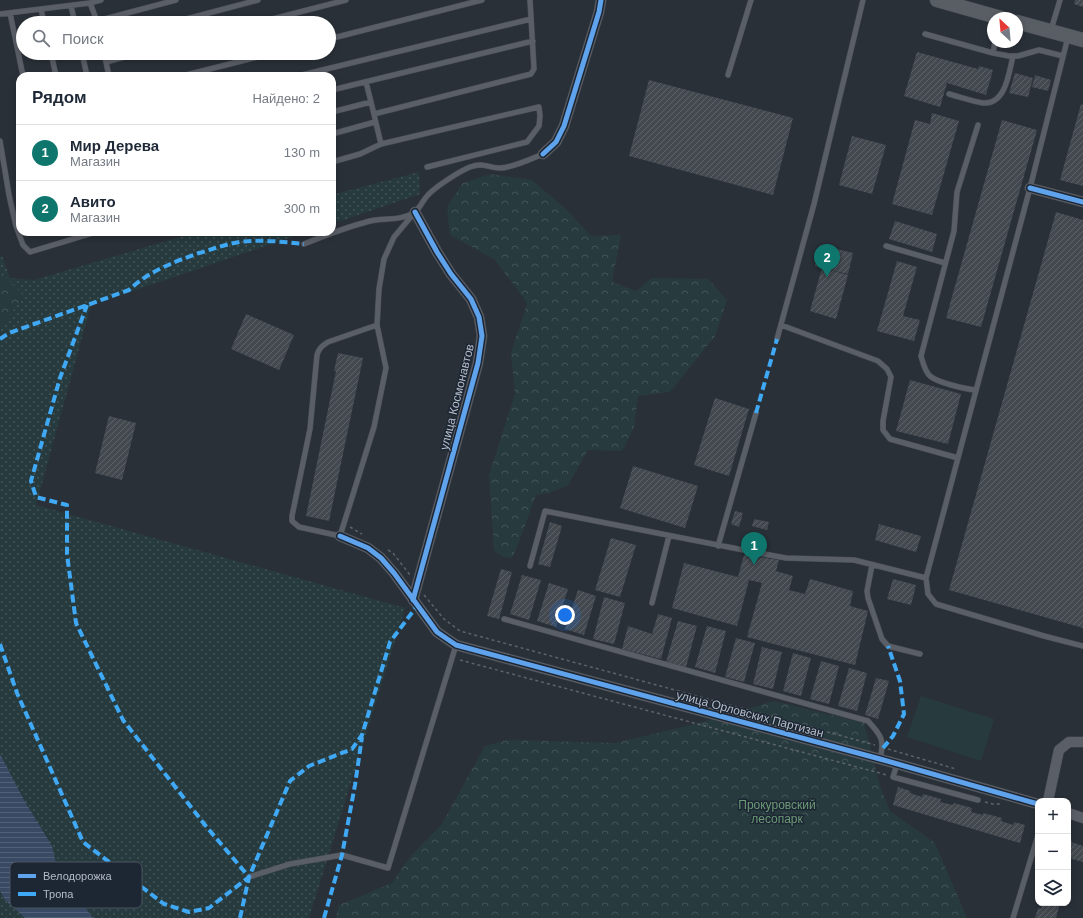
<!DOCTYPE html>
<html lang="ru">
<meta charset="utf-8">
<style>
body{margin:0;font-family:Arial,sans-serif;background:#f2f2f3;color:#1f2937}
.controls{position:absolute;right:12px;bottom:12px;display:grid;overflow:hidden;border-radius:8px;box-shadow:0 2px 6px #0003}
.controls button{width:36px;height:36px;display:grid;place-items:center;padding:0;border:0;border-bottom:1px solid #e0e1e3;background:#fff;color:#1f2937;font:20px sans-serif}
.compass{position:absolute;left:987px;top:12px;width:36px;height:36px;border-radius:50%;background:#fff;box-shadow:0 2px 6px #0003;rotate:334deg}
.you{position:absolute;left:565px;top:615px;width:14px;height:14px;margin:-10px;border:3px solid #fff;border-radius:50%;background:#1a73e8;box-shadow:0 0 0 6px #1a73e833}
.badge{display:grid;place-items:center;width:26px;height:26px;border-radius:50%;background:#0f766e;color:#fff;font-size:13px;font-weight:700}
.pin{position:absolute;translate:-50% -33px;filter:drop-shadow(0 1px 2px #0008)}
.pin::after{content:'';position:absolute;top:21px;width:14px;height:12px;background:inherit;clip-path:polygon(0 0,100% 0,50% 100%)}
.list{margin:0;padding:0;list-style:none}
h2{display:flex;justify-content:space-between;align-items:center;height:52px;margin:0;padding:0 16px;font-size:17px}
h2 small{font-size:13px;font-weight:400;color:#747a83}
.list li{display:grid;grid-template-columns:26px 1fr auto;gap:12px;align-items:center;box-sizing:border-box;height:56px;padding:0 16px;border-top:1px solid #e0e1e3}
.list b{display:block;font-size:15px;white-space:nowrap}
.list p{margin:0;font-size:13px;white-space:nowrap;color:#747a83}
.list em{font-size:13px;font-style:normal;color:#747a83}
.icon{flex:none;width:22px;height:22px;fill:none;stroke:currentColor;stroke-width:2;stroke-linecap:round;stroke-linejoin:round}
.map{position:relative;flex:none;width:1083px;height:918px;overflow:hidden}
.search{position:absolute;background:#fff;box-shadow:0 2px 6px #0003;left:16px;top:16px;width:320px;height:44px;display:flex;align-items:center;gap:10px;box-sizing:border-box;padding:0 14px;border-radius:22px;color:#747a83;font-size:15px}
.panel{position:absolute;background:#fff;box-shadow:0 2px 6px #0003;left:16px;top:72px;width:320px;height:164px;border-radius:12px}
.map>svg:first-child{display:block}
.grass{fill:url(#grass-dots)}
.forest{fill:url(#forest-crowns)}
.park{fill:#273a3e}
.water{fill:url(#water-rules)}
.building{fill:url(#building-hatch)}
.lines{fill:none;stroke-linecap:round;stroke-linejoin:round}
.service-casing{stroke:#484c53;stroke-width:6}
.minor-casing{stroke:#484c53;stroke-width:11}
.secondary-casing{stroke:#484c53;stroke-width:15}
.path{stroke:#5d636a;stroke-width:1.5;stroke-dasharray:3 3;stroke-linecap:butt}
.service{stroke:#5a5e66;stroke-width:5}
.minor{stroke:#5a5e66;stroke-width:10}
.secondary{stroke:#595d64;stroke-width:14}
.quiet{stroke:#3fa9f5;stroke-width:4;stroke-dasharray:8 4;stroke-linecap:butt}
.cycleway-casing{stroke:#1d2633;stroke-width:8}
.cycleway{stroke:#60a3ed;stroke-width:5}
.labels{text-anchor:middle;stroke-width:3;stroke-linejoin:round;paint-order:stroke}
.street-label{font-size:12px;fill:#b4bcc9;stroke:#1d2633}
.park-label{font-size:12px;fill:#6b9a76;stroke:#1d2633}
.key{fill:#1d2633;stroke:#4a5360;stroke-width:1}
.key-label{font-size:11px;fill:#b4bcc9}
</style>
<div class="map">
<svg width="1083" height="918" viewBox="0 0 1083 918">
<defs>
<pattern id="grass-dots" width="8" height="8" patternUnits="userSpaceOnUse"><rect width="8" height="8" fill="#273a3e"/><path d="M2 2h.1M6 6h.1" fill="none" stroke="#445559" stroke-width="1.8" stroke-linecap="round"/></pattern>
<pattern id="forest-crowns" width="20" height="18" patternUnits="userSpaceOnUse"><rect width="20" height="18" fill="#273a3e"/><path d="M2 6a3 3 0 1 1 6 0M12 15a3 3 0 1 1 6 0" fill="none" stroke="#445559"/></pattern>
<pattern id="water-rules" width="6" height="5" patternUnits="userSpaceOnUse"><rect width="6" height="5" fill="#384963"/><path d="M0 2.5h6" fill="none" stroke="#526178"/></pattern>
<pattern id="building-hatch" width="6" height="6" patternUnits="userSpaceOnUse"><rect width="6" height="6" fill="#444950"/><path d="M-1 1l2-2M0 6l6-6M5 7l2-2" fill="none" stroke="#5d6168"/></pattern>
</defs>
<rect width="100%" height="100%" fill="#2a3038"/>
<path class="grass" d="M419,172L420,194L332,224V195Z
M197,232H307L91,305L36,505L405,608L309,918H0V257L2,256L10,278L34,280Z"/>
<path class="forest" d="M490,174L532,180L567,210L591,236L621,235L612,282L636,291L652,278L708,279L727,300L715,336L670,392L638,396L634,427L622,451L588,450L568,485L549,493L536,495L519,542L512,558L503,557L494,550L489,475L515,394L511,352L527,304L523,297L494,259L450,235L447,207L463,183Z
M0,271L24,296L0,328Z
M774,701L864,723L881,789L890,811L935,843L967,918H336L339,905L392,883L410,857L442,824L485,746L508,740L616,743L699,723Z"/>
<path class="park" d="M921,696L994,719L981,761L907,737Z"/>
<path class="water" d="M0,754L24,800L52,846L58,872L93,918H25L5,900L0,891Z"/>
<path class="building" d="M1075,0H1083V7L1074,4Z
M917,52L978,69L979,66L993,70L986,95L947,83L940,107L904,96Z
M1015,73L1033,78L1028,97L1009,93Z
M1035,75L1051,80L1048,91L1032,87Z
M649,80L793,118L773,195L629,156Z
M1081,104L1083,105V186L1060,180Z
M932,113L959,121L932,215L892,204L915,120L930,124Z
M1002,120L1037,130L981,327L946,318Z
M852,136L886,145L872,194L839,185Z
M1056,212L1083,220V628L949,590Z
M895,221L937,234L932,252L889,239Z
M820,245L853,253L848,274L827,269L848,275L836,319L810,311L822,268L815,266Z
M897,261L917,267L903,316L920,320L914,341L877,331Z
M246,314L294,335L279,370L231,349Z
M338,353L363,358L329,521L306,516L336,371H334Z
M910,380L961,394L948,444L896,431Z
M715,398L749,409L729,476L694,465Z
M109,416L136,423L122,480L95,473Z
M633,466L698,486L685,528L620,508Z
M735,511L743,513L739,527L731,524Z
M754,519L769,522L767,530L752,526Z
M550,522L562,526L550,567L538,564Z
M879,524L921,536L916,552L875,540Z
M611,538L636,545L620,597L595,590Z
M744,555L779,560L776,571L793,576L789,590L805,594L810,579L853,591L850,606L868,611L855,665L747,637L762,583L749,580L737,626L672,608L684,563L738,577Z
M501,569L512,572L499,619L487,616Z
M522,575L541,580L529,620L510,614Z
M893,579L916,585L911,605L887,599Z
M549,583L568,589L556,627L537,621Z
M578,590L596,596L584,635L565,629Z
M604,597L625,603L614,644L593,639Z
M658,614L672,618L661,659L622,649L628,626L652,634Z
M678,621L697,626L686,667L666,662Z
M707,626L726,631L715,673L695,667Z
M736,638L755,643L744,682L725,677Z
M762,647L782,652L773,689L753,684Z
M793,653L811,658L801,696L783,691Z
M821,661L839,666L829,704L810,699Z
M849,668L867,673L857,711L838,706Z
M876,678L889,681L878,719L865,715Z
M898,787L910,791V793L922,797L923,794L941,799L940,802L953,805L954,803L972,808L971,812L983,815V813L1002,818L1001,821L1013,825L1014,822L1025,825L1020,843L893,805Z
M1068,839L1072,840L1071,842L1083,846V862L1068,858Z
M1043,903H1060L1056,918H1035L1038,908L1041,909Z"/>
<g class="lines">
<defs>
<path id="service" d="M90,3L101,0
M71,6L75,23
M41,9L44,23
M10,13L23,76
M0,14L90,3L97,21
M97,23V21L176,0
M171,23L258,0
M257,23L346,0
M1051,30L1060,0
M925,34L993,53L995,42
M329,39L482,0
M51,53L56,76
M82,53L87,76
M104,53L109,76
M993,53L1009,56H1018L1039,50L1063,56
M106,62L139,53
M728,75L751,0
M182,76L273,53
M298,76L531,19
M366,82L371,102
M332,90L533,41
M949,94C960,97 972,101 983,103C1006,105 1009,72 1013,56
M332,112L371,102L381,144L360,154L332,162
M374,114L531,74L534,69L530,0
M332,134L375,122
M0,141L9,195L16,226L23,245L30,252L96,232
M381,144L539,107L540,116L539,126L527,142L427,167
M304,244C326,235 347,227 370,221C384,218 402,221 415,212C420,208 423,200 428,195C435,187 460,171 470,167C484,162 488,168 500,168C512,168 531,159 543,154
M886,246L945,263
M377,325L328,342C322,346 319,348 317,355L310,429L292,516V521L299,527L340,536L374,427L386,368L377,325L379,289L384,259L394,237L415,212
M781,325L878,361L887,369L891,377L883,421V430L890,439L958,458
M777,339L814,204L863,0
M976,390C966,389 938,383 930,376C925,372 923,363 921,356L954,231L957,192L978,125
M718,546L756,413
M872,565L867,591L868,598L882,639L888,646L920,654
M530,566L545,511L764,554L786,558L854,560L926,578L928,594L936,604L1044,636L1083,646
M926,578L1030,188L1068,37
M652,603L669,536
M504,619L868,721C881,735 885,740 880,759
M897,764L893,777L978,800
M249,877L290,864L342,855L388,868L456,645
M1013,918L1038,835"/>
<path id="minor" d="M543,154L556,142L564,126L599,12L601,0
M1030,188L1083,202
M340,536L368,548L381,558L394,573L437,632L456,645L880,759L1038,804
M413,600L478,363L482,336L479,317L471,299L451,274L437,252L415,212
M1048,801L1059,750L1069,742H1083
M1068,813L1083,818"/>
<path id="secondary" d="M937,0L1001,18
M1017,22L1083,40"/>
</defs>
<use href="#service" class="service-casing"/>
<use href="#minor" class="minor-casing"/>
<use href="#secondary" class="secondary-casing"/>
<path class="path" d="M350,527L362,534
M388,550L393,553L410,575
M424,595L444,619L460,631L875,745
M460,660L887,775
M888,749L956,769
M985,802L993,804H1001"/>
<use href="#service" class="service"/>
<use href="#minor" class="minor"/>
<use href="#secondary" class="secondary"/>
<path class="quiet" d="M0,339L9,333L129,290C149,271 174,262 199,253C213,249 226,244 240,242C261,239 283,242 304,244
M756,413L777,339
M0,644L17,693L83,842L164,904L189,912L209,908L249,877L205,825L123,720L76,623L67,554V505L36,497L31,481L60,378L87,305
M883,748L893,736L904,714L900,681L888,646
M240,918L249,877L290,781L309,766L352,749L362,735L390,642L417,606
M324,918L342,855L355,785L362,737"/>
<defs>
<path id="cycleway" d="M543,154L556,142L564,126L599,12L601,0
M1030,188L1083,202
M340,536L368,548L381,558L394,573L437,632L456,645L880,759L1038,804
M413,600L478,363L482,336L479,317L471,299L451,274L437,252L415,212"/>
</defs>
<use href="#cycleway" class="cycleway-casing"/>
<use href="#cycleway" class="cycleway"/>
</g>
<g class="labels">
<g class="street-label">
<text transform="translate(457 397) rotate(-76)" y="4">улица Космонавтов</text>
<text transform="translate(750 714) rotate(15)" y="4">улица Орловских Партизан</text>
</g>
<g class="park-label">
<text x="777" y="809">Прокуровский<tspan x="777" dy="14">лесопарк</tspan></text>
</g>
</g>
<rect x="10" y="862" width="132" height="46" rx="6" class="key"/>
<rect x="18" y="874" width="18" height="4" fill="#60a3ed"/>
<rect x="18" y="892" width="18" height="4" fill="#3fa9f5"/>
<g class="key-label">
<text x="43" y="880">Велодорожка</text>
<text x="43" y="898">Тропа</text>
</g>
</svg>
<div class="controls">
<button>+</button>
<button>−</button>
<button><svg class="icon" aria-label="layers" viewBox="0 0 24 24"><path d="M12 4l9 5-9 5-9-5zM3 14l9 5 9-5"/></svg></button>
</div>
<svg class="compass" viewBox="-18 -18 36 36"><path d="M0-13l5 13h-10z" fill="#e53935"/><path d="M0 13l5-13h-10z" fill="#747a83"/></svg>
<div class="you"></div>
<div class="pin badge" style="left:754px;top:565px">1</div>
<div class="pin badge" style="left:827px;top:277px">2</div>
<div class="search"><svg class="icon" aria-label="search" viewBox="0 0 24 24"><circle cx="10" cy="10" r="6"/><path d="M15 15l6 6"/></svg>Поиск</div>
<section class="panel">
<h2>Рядом<small>Найдено: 2</small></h2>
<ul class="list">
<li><span class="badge">1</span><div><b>Мир Дерева</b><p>Магазин</p></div><em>130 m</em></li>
<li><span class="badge">2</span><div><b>Авито</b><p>Магазин</p></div><em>300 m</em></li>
</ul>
</section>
</div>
